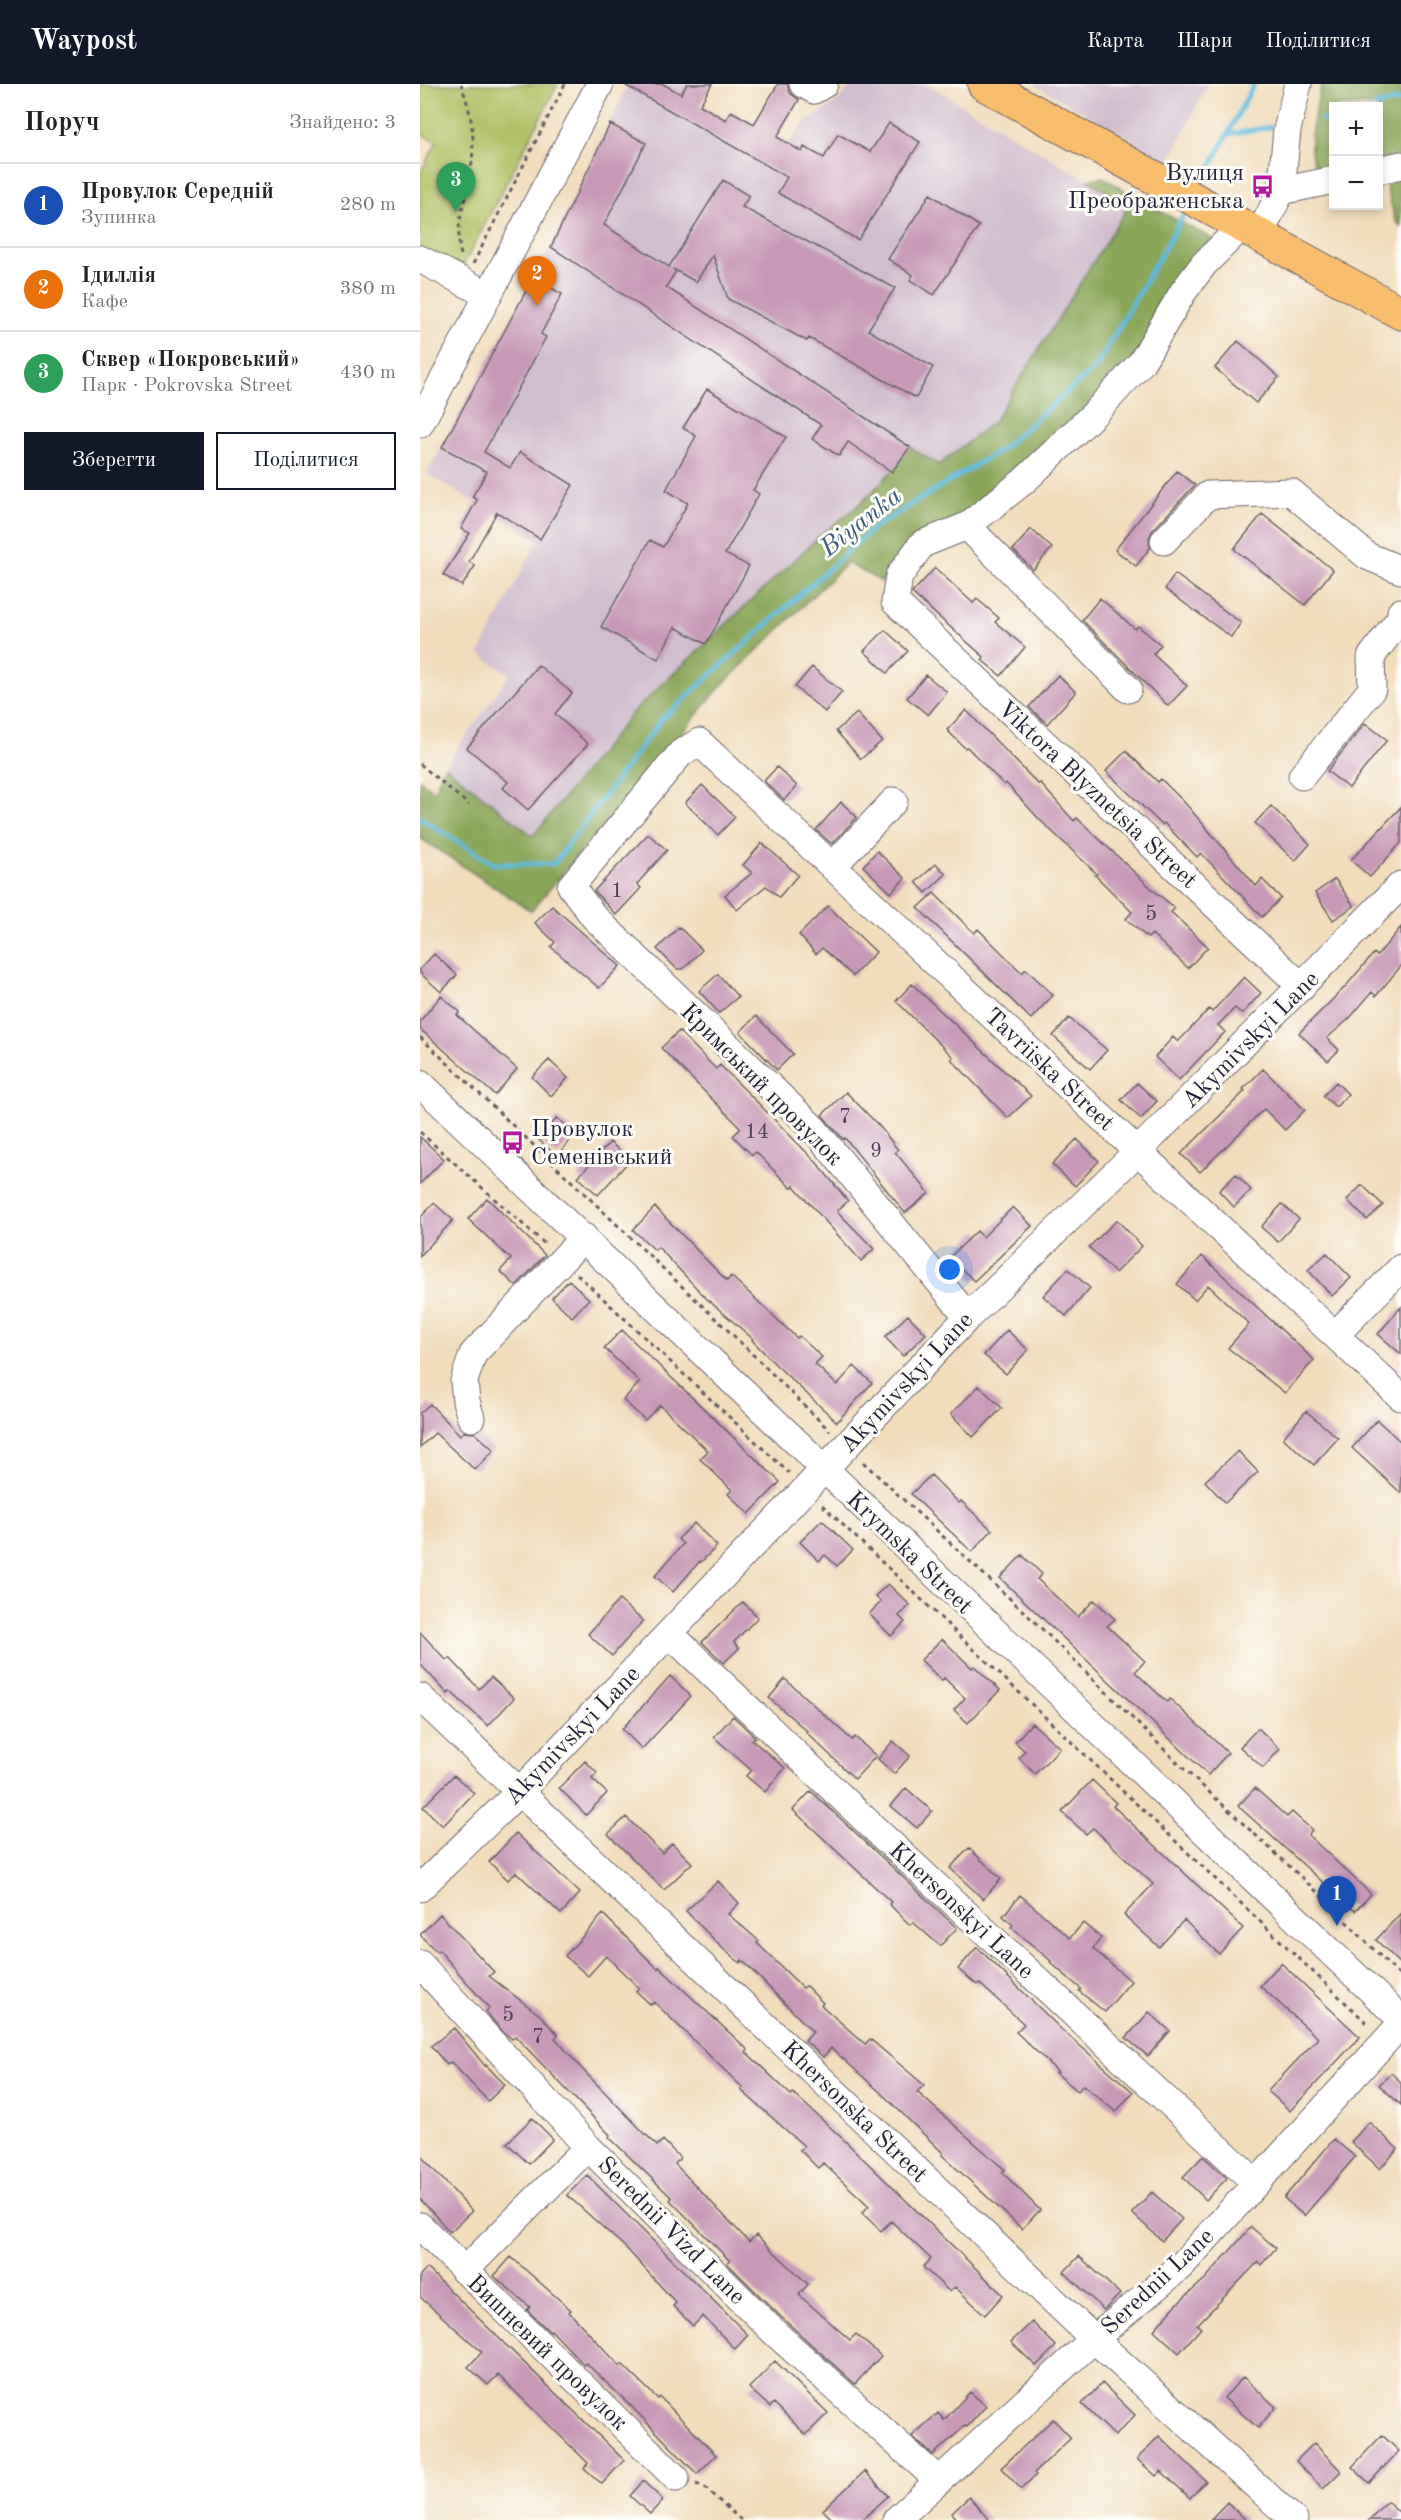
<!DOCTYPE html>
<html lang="uk">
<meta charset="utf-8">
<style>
body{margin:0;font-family:"Old Standard TT",serif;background:#f6f6f6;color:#222}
.controls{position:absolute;right:18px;top:18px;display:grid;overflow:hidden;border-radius:0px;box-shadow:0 3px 9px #0003}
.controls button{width:54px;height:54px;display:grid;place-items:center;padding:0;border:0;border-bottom:2px solid #e0e0e0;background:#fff;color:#222;font:30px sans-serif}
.you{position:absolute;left:530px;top:1186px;width:21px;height:21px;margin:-15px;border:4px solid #fff;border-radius:50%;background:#1a73e8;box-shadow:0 0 0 9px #1a73e833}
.badge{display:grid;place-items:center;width:39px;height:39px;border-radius:50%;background:#111827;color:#fff;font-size:20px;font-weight:700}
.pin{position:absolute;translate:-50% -50px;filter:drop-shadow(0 2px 3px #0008)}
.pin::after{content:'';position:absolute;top:32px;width:21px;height:18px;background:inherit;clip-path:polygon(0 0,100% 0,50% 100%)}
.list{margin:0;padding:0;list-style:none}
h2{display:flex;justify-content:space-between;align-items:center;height:78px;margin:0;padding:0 24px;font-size:26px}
h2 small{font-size:20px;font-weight:400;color:#767676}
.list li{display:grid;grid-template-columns:39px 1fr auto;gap:18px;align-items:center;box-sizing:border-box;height:84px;padding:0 24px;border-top:2px solid #e0e0e0}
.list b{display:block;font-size:22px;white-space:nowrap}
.list p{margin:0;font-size:20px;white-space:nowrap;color:#767676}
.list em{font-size:20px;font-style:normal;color:#767676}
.actions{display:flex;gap:12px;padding:18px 24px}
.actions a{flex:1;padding:14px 0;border:2px solid #111827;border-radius:0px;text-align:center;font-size:21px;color:#111827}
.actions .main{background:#111827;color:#fff}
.map{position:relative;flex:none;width:981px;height:2436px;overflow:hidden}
header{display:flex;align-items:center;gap:36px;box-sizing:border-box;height:84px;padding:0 30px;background:#111827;color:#fff}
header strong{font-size:28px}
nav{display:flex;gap:33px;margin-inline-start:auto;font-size:21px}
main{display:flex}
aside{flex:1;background:#fff}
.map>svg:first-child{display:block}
.industrial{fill:#d0bdcd}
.green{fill:#aebf62;stroke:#68704e;stroke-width:1.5}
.forest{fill:#8aa658;stroke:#56644a;stroke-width:1.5}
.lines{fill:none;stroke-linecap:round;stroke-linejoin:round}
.stream{stroke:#59b8d8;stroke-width:5}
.building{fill:#c899b7}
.minor-casing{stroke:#6a6368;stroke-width:29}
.major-casing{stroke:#6a6368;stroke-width:35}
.path{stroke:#6a6368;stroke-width:3;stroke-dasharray:4.5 4.5;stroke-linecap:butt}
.minor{stroke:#fff;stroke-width:27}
.major{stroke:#f9be6d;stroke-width:33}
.labels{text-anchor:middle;stroke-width:6;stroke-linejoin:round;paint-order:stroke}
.number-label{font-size:21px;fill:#4c405a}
.poi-label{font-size:24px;fill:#22223b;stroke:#fdfcf7;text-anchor:end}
.street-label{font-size:24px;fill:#22223b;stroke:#fdfcf7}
.water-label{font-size:26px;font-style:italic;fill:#385e7a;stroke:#fdfcf7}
</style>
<header>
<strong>Waypost</strong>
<nav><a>Карта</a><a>Шари</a><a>Поділитися</a></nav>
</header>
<main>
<aside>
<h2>Поруч<small>Знайдено: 3</small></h2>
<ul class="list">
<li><span class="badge" style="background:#1a4fb4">1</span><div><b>Провулок Середній</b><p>Зупинка</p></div><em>280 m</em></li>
<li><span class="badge" style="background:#e8710a">2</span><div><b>Ідиллія</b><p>Кафе</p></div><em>380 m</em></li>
<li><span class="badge" style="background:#2e9e5b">3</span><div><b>Сквер «Покровський»</b><p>Парк · Pokrovska Street</p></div><em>430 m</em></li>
</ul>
<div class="actions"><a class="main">Зберегти</a><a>Поділитися</a></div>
</aside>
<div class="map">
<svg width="981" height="2436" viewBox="0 0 981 2436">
<rect width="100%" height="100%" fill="#fdfcf7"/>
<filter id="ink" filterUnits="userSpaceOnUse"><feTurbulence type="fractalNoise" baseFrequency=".0167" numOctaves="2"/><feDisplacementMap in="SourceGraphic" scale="12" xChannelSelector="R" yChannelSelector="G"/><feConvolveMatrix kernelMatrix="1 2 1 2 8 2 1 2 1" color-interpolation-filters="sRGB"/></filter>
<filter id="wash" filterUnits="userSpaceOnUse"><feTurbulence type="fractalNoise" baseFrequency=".008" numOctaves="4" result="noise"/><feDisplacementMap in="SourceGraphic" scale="24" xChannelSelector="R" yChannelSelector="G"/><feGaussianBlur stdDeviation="1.35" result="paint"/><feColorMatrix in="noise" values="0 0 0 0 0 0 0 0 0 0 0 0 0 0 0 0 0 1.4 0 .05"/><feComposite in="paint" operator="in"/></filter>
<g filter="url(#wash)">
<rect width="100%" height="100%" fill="#f1dcbb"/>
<path class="industrial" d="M208,0H292L280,21L306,36L311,27L369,60L384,39L414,20L433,0H507L709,121L574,337L519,381L489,363L472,388L433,428L405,447L212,629L112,752L25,682L90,590L59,570L118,456L7,390L131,163Z
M614,0H788L749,78Z"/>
<path class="green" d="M0,0H138L40,188L0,167V89L17,58L0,49Z"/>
<path class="forest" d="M902,0H981V71L959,78L958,22H914L913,91L901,94C899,89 895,83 893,77C886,57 897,20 902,0Z
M981,92V143L975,136L965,97Z
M683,93L726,120L799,158L716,274L608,386L494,461L462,498L427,479L302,601L111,827L0,754V696L14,707L25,682L113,752L212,629L405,447C439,424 466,397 490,363L519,381L574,337L709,121L668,96Z"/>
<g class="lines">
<path class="stream" d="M955,22L981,16
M902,36L914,33
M809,50L851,43
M779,105L834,0
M0,734L74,780H134L240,637L455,443L582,365L676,283L768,123"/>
</g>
<g id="blocks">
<path class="building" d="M203,0H243L261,10L267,0H292L280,21L306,36L311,27L334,40L358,0H367L370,9L379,16L357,53L382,68L384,63L404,74L418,50L450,68L469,39L500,58L438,156L358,109L367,93Z
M190,40L226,59L184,141L249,183L303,96L329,112L322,123L475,204L448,246L513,283L496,314L389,254L387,257L308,215L293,171L276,198L253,185L256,187L246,203L490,363L472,388L428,358L419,372L392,355L401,341L131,163Z
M510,110L559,142L514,211L490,196L493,191L468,175Z
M113,194L142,210L121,250L126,253L64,368L90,384L100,368L153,401L120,455L77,428L49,478L55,482L42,502L23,491L50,449L41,445L57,416L52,413L67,388L22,363Z
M818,257L859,293L836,319L795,284Z
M287,305L366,353L333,406L339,410L305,470L329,482L286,560L255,543L238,575L181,543L230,456L243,463L268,419L246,406L276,352L263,344Z
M757,387L775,401L732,447L729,454L730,464L716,482L695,466Z
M842,430L913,486L885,521L814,465Z
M611,445L632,464L613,486L593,466Z
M515,484L553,519L557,515L579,534L575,538L605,563L581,592L562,576L564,573L492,509Z
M755,490L821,539L811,553L745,505Z
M680,514L715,545L718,542L741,561L733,570L767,602L748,622L662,536Z
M465,546L488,567L467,589L444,567Z
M118,581L152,609L135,630L168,660L108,726L83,704L88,698L47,664Z
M392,583L422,608L405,628L375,603Z
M506,591L527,608L508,631L487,614Z
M638,591L656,608L627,640L609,623Z
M546,626L618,700L620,699L654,737L657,734L732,805L755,824L751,828L788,863L768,884L732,850L728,854L706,835L712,828L675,791L677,790L620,736L586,699L584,701L547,663L545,664L527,646Z
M437,629L462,657L441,675L416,647Z
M945,639L967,656L929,704L907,687Z
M706,667L738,698L741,695L765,719L836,802L842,795L861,814L842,833L781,769L777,773L744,739L742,741L686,687Z
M357,683L377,702L364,716L344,697Z
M282,701L315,733L298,751L265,719Z
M421,718L437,733L412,760L396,746Z
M851,722L890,760L875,777L835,739Z
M981,723V759L950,793L931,776Z
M228,750L247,766L217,800L221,804L196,831L174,807Z
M342,759L378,791L359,813L346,802L317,826L305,811L332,789L323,781Z
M457,767L485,794L471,809L443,782Z
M516,780L526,790L506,809L496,798Z
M915,795L934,822L913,836L895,809Z
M514,809L554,849L558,845L602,889L606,885L633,911L611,935L498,824Z
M132,822L200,882L179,904L131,863L135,858L115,839Z
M408,822L456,868L433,892L402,864L396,870L379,851Z
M259,843L282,866L263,885H257L237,865Z
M981,843V882L956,912L952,908L929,935L907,954L919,966L908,977L879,949L926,902L954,869L957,872Z
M14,870L37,891L21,908L0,889V885Z
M298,890L318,913L299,929L279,907Z
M824,893L841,909L822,930L815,924L798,941L805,948L759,996L735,973L753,953L758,958L789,925L792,928Z
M492,900L611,1012L588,1034L531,975L533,973L476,917Z
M21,912L40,928L37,931L97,985L75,1011L0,945V937Z
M336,932L373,970L357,986L320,948Z
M649,934L687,966L670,985L633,952Z
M259,947L296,985L300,981L342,1023L397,1079L428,1117L417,1127L454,1165L441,1177L374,1102L371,1104L336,1068L332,1071L313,1052L321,1044L241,964Z
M129,976L148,994L131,1012L112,993Z
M843,985L885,1026L865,1046L844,1025L780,1088L761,1070L825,1007L823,1005Z
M916,998L928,1010L916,1023L903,1012Z
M717,999L737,1017L721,1035L701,1016Z
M426,1008L461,1044L478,1066L475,1068L509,1109L485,1129L425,1054L423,1055L402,1031Z
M137,1034L156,1049L137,1072L119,1056Z
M0,1053L24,1075L0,1100Z
M657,1055L679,1077L655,1102L632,1080Z
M190,1058L210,1076L178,1111L158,1093Z
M816,1090L831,1106L814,1123L799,1107Z
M942,1101L963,1121L947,1136L927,1116Z
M67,1114L125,1171L96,1202L80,1187L91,1175L48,1135Z
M14,1119L33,1136L0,1172V1134Z
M862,1120L879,1135L858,1158L841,1143Z
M235,1123L307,1197L311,1192L377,1254L379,1252L402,1273L395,1280L417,1301L434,1282L452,1299L417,1338L355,1280L332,1256L333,1255L286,1214L238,1163L235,1166L213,1146Z
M593,1123L612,1142L554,1197L530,1173L557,1147L563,1153Z
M697,1136L722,1162L695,1189L669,1163Z
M907,1169L931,1194L912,1212L888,1186Z
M782,1172L894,1276L865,1309L808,1264L829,1240L788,1201L775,1216L757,1200Z
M648,1185L670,1204L646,1232L623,1212Z
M149,1196L169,1215L152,1233L132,1214Z
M981,1223V1270L958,1250Z
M488,1231L506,1250L483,1272L465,1253Z
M202,1246L360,1398L329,1430L308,1410L312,1406L280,1375L288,1367L240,1321L225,1336L203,1316L220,1298L184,1264Z
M587,1246L608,1266L586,1290L564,1271Z
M559,1302L582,1324L553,1353L531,1330Z
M10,1320L40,1351L44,1348L55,1349L74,1366L55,1386L15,1349L0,1363V1329Z
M886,1327L918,1354L894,1381L863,1354Z
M957,1336L981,1358V1409L932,1364Z
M818,1367L838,1388L805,1419L785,1397Z
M511,1391L539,1419L541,1417L572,1446L552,1468L491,1410Z
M402,1436L433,1466L417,1482L405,1471L399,1477L380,1458Z
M274,1439L297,1462L281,1478L280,1477L253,1508L235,1492L263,1460L258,1455Z
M602,1471L622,1490L617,1495L658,1533L674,1516L695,1535L687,1542L725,1577L715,1588L747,1618L750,1615L808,1669L788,1691L580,1494Z
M468,1500L490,1521L479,1532L485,1538L471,1552L449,1530L461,1518L455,1512Z
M199,1516L223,1537L192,1572L168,1550Z
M323,1518L338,1533L314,1558L319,1564L304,1579L282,1558Z
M0,1548L27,1577L30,1574L59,1605L71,1593L94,1614L68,1642L30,1607L28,1610L0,1580Z
M522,1555L552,1584L554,1582L580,1606L548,1639L534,1626L545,1614L524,1594L522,1597L501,1576Z
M250,1592L271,1612L222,1665L202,1645Z
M365,1595L432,1656L435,1653L456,1672L435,1695L386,1648L387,1647L349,1614Z
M313,1632L335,1653L332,1656L365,1684L345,1708L326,1692L331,1686L294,1653Z
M612,1639L640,1664L615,1690L599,1674L605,1667L595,1658Z
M838,1644L860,1665L843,1684L820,1663Z
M473,1657L490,1672L474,1690L458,1675Z
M165,1677L177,1689L172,1695L187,1709L166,1731L139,1704Z
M34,1691L54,1709L23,1742L3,1723Z
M672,1696L696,1719L693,1722L823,1844L799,1870L764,1836L739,1863L704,1831L733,1800L673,1744L666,1750L642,1728Z
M486,1704L512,1727L497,1744L471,1722Z
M835,1704L867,1733L872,1728L892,1746L888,1751L951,1810L935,1827L818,1722Z
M391,1707L537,1844L520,1862L493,1838L490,1841L469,1820L471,1818L373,1726Z
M206,1733L242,1769L252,1759L272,1779L244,1806L188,1750Z
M96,1749L160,1809L141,1830L96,1788L88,1796L69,1778Z
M549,1764L581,1795L563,1815L530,1784Z
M298,1797L319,1819L308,1830L339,1857L337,1859L383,1904L386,1902L403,1919L401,1921L445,1960L450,1955L504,2001L497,2008L585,2086L582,2088L620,2126L602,2145L522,2071L523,2069L461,2009L411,1964L403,1973L385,1957L393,1948L322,1876L320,1879L302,1864L266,1827Z
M600,1811L650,1854L663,1839L681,1854L673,1865L711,1897L685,1928L659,1907L661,1905L630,1878L631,1877L591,1843L593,1841L583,1832Z
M981,1829V1880L956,1856Z
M20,1830L74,1888L69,1892L121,1932L138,1951L135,1954L162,1985L237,2062L243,2056L260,2074L255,2080L329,2158L336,2151L388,2200L379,2211L430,2256L436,2250L461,2272L435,2300L360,2232L307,2179L310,2177L250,2116L252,2114L189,2053L190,2051L95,1952L92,1955L83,1948L66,1928L69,1924L19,1866L17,1868L0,1851Z
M183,1830L238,1885L239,1883L328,1966L326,1968L371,2011L373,2009L424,2056L583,2211L565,2231L535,2203L530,2208L503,2183L511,2175L471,2137L461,2147L442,2129L449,2122L403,2079L398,2084L380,2066L384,2062L321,2006L323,2004L234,1918L231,1921L216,1907L219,1904L186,1872L168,1892L145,1872Z
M557,1863L642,1946L713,2008L696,2028L663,2001L658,2007L636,1989L638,1988L596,1948L604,1940L559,1899L557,1901L538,1885Z
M861,1879L940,1953L870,2027L848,2007L898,1954L840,1902Z
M729,1928L750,1947L728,1972L706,1954Z
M34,1944L65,1982L66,1981L85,2001L68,2017L31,1978L27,1981L11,1962Z
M971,1989L981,1998V2021L959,2001Z
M112,2034L133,2055L109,2080L87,2059Z
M949,2038L978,2065L960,2085L931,2058Z
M914,2055L935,2073L884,2132L864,2114Z
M0,2071L52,2127L30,2148L0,2115Z
M783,2072L807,2094L786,2116L763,2093Z
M167,2091L328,2251L315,2265L283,2232L273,2242L253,2222L256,2219L206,2164L147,2111Z
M732,2108L762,2135L742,2157L712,2129Z
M831,2143L856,2164L841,2181L838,2178L777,2241L781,2244L759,2269L734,2246L755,2222L785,2195Z
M659,2172L700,2210L684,2226L644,2188Z
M91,2173L151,2226L149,2228L200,2282L202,2280L238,2315L240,2313L296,2371L277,2390L211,2322L166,2279L164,2281L131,2246L130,2248L107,2226L110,2223L74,2192Z
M7,2184L204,2376L182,2400L164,2384L168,2379L78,2291L68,2301L48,2283L62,2268L0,2213V2191Z
M612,2238L636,2262L616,2282L591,2258Z
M355,2277L408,2329L386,2351L354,2319L350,2323L329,2304Z
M823,2293L856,2323L838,2344L804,2314Z
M682,2299L715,2331L695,2352L662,2320Z
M550,2308L566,2322L547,2343L545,2342L513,2371L492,2352L518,2329L524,2336Z
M633,2335L651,2354L614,2389L616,2391L601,2405L581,2384Z
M962,2351L979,2367L949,2399L932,2383Z
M739,2352L786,2397L770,2414L741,2387L736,2392L717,2375Z
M894,2359L921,2387L903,2405L876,2377Z
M445,2387L468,2412L442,2436H413L403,2426Z
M223,2397L243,2416L230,2430L210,2412Z
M549,2413L569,2436H538L532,2429Z
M967,2417L981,2430V2436H949Z
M807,2418L826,2436H790Z"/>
</g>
</g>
<g filter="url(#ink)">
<use href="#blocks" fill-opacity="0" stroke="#6a6368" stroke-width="1.5"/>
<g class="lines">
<defs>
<path id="minor" d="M383,0L394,6L404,0
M958,86L981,81
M861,107L914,96
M823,141L784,180L763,208L721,279L674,330L605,396L547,442L502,460L479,492L475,518L882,903
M840,150L861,107L867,46L878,0
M0,175L68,211
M0,340L180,0
M547,442L708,605
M744,457L788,411L871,408L947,472L981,486
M882,692L952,605L951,573L981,533V528
M413,782L474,717
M0,999L981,1935
M548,1233L394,1045L174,833L151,802L261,669L279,658L981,1313
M916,1250L981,1184
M51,1334L46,1317L44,1297L53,1270L164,1153
M250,1550L457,1747L836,2099
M0,1613L674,2255L874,2436
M0,1804L100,1707L548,1233L718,1067L981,801
M0,1880L168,2063L354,2248L519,2397
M0,2142L256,2394
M44,2187L168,2063
M476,2436L674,2255L760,2183L981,1940"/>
<path id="major" d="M564,0L981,229"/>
</defs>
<use href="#minor" class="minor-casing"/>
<use href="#major" class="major-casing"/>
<path class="path" d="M41,171C33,139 49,111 52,78C55,48 51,28 41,0
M53,180L145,0
M0,680L49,721
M0,953L315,1253L410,1347
M0,1048L126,1161
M157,1190L369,1389
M443,1378L615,1538L764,1685L893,1804L981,1893
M402,1421L949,1941
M276,2400L284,2403L321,2436"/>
<use href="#minor" class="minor"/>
<use href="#major" class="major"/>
</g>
</g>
<defs>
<symbol id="bus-bare" viewBox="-9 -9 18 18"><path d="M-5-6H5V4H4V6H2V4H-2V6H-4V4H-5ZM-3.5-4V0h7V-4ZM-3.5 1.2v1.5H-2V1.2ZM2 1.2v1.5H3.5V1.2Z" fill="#b5179e" stroke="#fdfcf7" stroke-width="2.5" paint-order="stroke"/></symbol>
</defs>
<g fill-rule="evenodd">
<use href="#bus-bare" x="826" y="86" width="33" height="33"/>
<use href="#bus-bare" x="76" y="1042" width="33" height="33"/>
</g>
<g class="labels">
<g class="number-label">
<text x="197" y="813">1</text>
<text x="731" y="836">5</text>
<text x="425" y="1039">7</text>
<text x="337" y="1054">14</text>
<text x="456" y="1073">9</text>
<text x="88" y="1937">5</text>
<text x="118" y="1959">7</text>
</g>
<g class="poi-label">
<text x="824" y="96">Вулиця<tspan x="824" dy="28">Преображенська</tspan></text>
<text x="111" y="1052" text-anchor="start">Провулок<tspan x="111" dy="28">Семенівський</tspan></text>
</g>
<g class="street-label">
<text transform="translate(678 710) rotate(43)" y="8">Viktora Blyznetsia Street</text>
<text transform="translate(830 955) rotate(-45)" y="8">Akymivskyi Lane</text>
<text transform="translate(630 985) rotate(43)" y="8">Tavriiska Street</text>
<text transform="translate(342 1000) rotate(45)" y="8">Кримський провулок</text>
<text transform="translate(486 1298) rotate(-47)" y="8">Akymivskyi Lane</text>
<text transform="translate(490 1468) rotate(44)" y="8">Krymska Street</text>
<text transform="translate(152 1651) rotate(-46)" y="8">Akymivskyi Lane</text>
<text transform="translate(542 1826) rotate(43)" y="8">Khersonskyi Lane</text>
<text transform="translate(435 2027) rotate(44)" y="8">Khersonska Street</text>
<text transform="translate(252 2146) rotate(45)" y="8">Serednii Vizd Lane</text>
<text transform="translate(737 2197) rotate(-43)" y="8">Serednii Lane</text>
<text transform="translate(128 2268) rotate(44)" y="8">Вишневий провулок</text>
</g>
<g class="water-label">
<text transform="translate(440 437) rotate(-38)" y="9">Biyanka</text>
</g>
</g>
</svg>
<div class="controls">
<button>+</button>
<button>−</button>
</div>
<div class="you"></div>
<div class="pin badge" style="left:917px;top:1842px;background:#1a4fb4">1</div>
<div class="pin badge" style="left:117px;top:222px;background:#e8710a">2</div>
<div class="pin badge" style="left:36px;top:128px;background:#2e9e5b">3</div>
</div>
</main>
